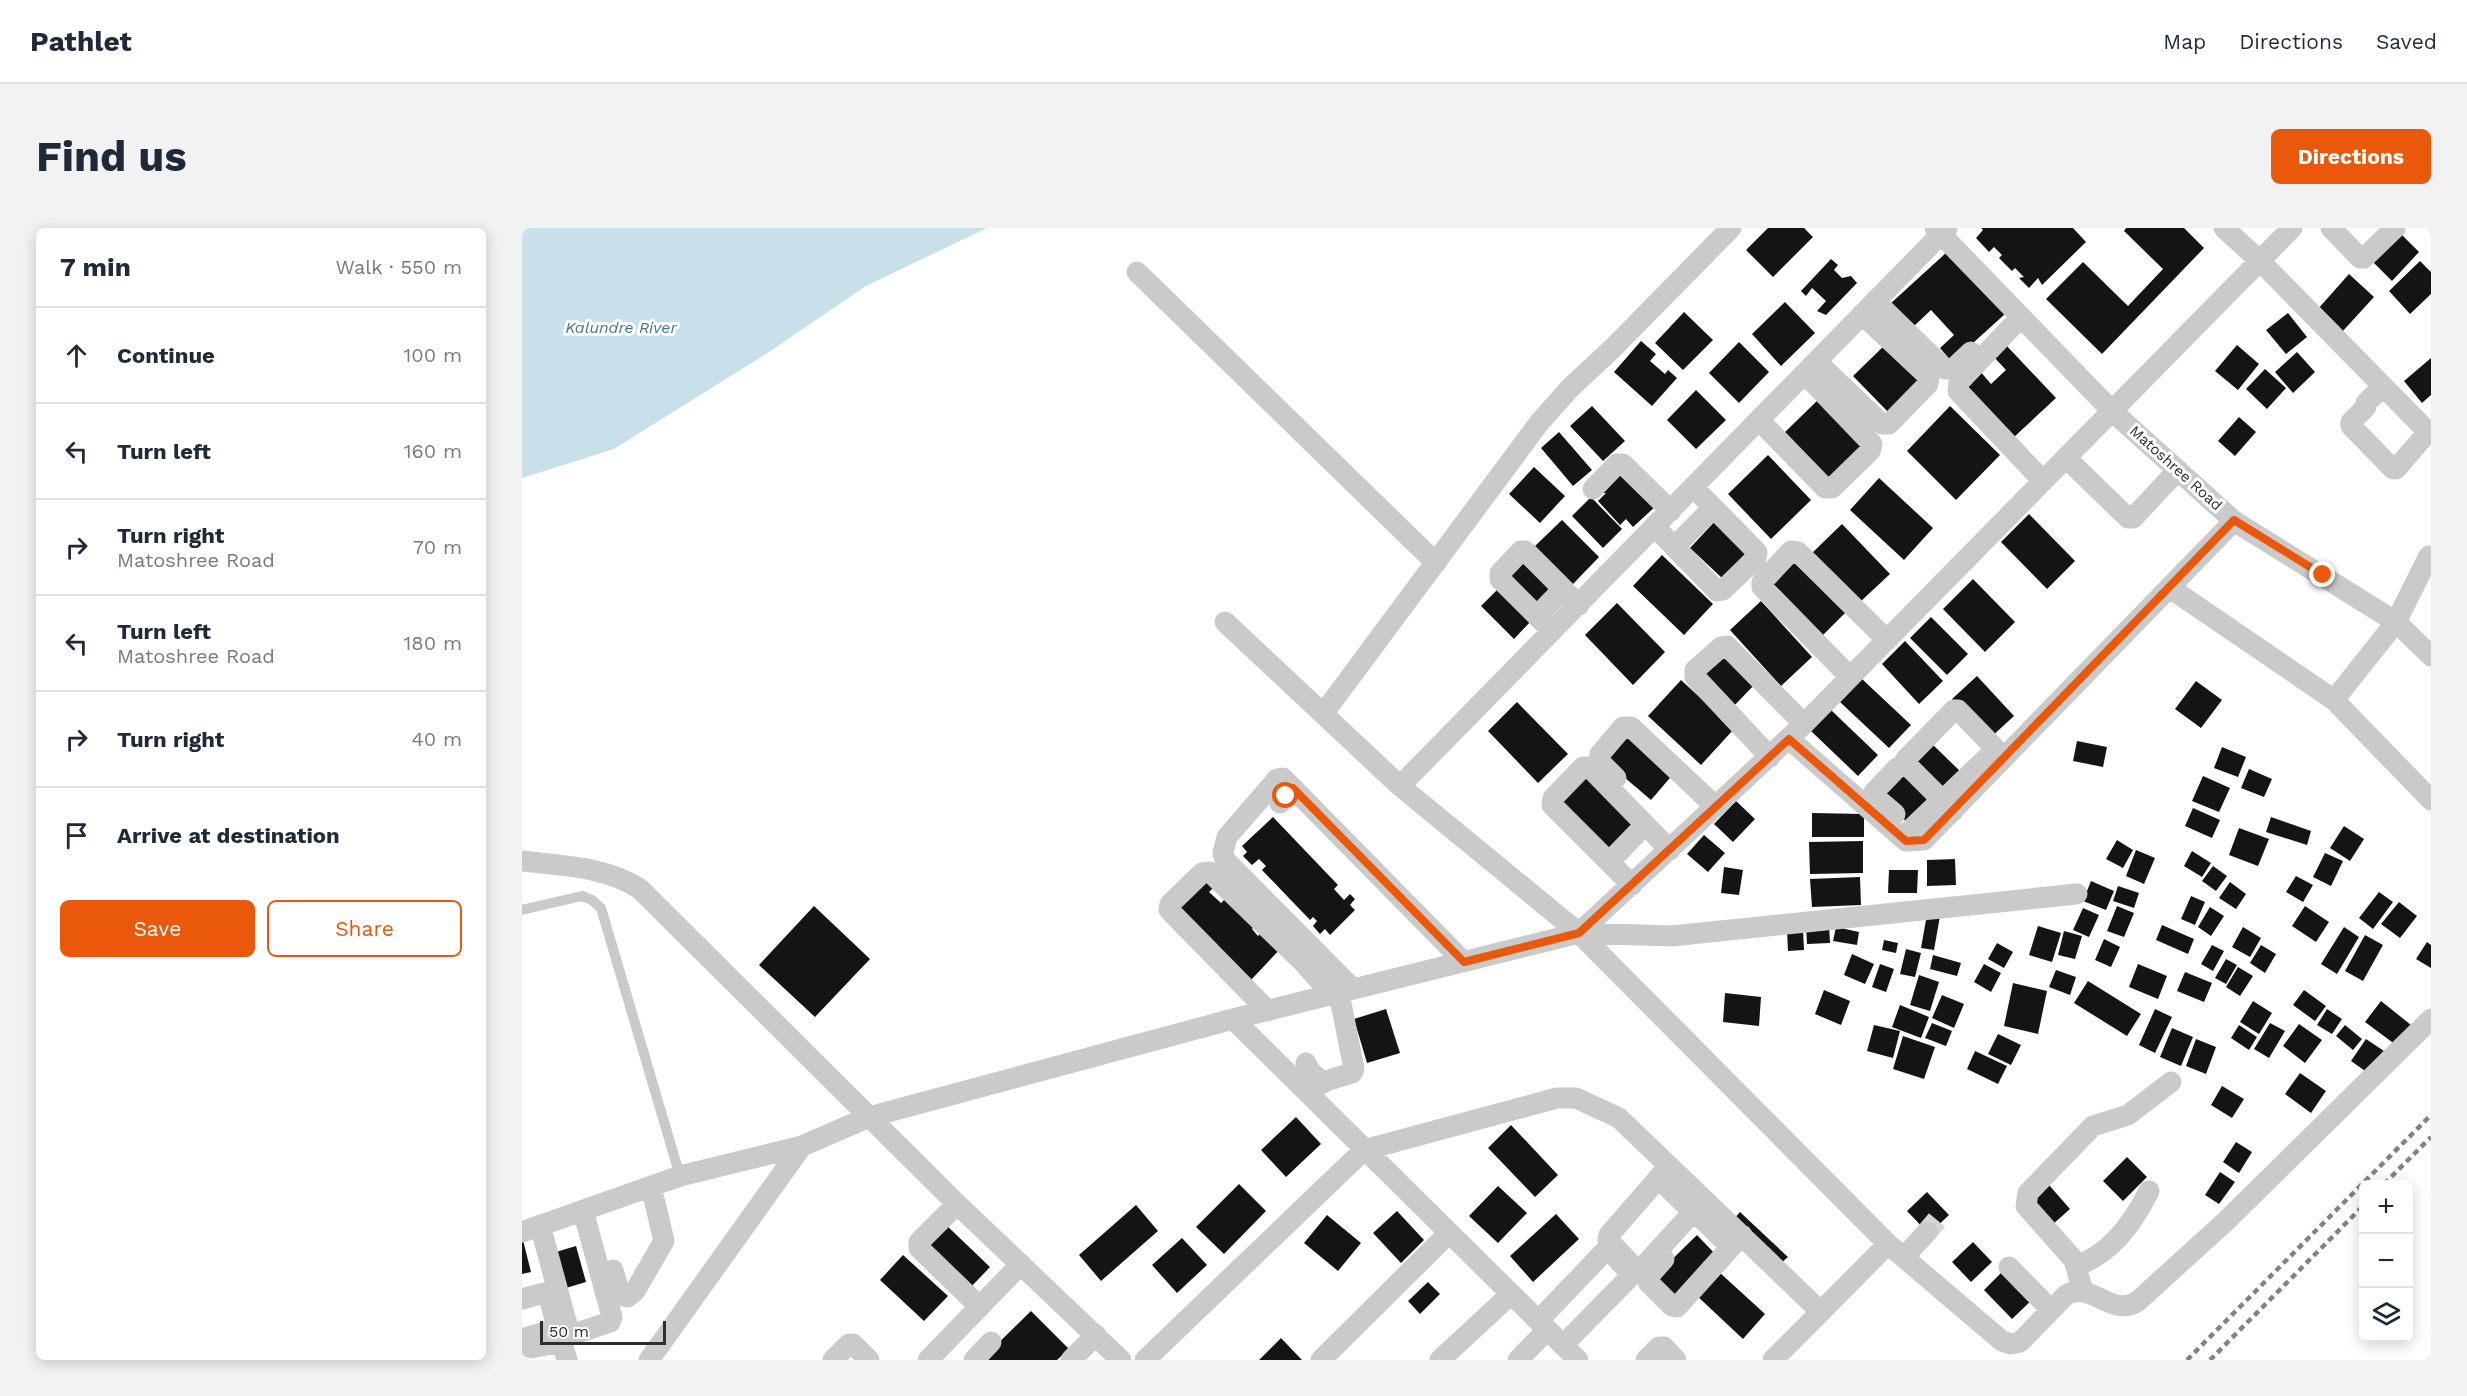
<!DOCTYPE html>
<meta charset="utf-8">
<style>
body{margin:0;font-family:"Work Sans",sans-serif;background:#f2f2f3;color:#1f2937}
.controls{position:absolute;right:18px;bottom:18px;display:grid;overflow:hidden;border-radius:9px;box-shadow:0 3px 15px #0003}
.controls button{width:54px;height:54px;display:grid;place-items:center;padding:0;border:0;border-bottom:2px solid #e0e1e3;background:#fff;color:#1f2937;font:30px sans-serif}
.scale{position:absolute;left:18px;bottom:15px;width:126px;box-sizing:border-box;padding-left:6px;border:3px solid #2d2d2d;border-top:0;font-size:16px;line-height:21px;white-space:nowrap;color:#2d2d2d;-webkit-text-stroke:4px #fff;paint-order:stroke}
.stop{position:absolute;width:18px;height:18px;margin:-14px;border:4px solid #ea580c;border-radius:50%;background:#fff}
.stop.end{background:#ea580c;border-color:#fff;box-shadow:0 2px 6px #0008}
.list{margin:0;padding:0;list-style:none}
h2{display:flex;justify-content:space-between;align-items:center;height:78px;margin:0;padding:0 24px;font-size:26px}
h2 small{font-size:20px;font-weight:400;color:#747a83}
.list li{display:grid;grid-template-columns:39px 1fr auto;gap:18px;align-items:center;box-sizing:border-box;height:96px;padding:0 24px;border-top:2px solid #e0e1e3}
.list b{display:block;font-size:22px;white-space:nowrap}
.list p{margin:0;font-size:20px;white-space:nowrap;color:#747a83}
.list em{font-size:20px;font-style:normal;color:#747a83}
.actions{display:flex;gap:12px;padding:18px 24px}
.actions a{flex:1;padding:14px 0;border:2px solid #ea580c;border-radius:9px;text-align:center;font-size:21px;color:#ea580c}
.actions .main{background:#ea580c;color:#fff}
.icon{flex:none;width:33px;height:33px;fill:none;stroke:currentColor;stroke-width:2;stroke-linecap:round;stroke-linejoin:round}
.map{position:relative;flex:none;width:1909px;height:1132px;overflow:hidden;border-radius:9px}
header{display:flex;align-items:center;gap:36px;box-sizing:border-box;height:84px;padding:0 30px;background:#fff;border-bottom:2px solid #e0e1e3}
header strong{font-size:28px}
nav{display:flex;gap:33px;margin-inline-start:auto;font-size:21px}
.intro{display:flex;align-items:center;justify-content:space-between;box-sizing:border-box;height:144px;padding:0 36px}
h1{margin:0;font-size:42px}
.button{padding:15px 27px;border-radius:9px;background:#ea580c;color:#fff;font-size:21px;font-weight:700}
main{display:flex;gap:36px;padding:0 36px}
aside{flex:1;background:#fff;border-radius:9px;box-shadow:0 3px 15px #0003}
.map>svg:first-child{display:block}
.water{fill:#c8e0ea}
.building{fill:#141414}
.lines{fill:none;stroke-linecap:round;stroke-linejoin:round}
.street-tunnel{stroke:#d5d5d5;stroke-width:21;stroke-dasharray:21 10;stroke-linecap:butt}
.lane{stroke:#cacaca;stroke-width:10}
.street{stroke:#cacaca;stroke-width:21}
.rail{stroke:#828282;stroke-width:4.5;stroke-dasharray:6 4.5;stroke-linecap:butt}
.route{stroke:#ea580c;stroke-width:8}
.labels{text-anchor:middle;stroke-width:6;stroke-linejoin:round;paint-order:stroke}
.street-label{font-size:15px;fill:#2d2d2d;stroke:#fff}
.water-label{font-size:16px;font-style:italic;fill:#3e768c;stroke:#fff}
</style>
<header>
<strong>Pathlet</strong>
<nav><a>Map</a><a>Directions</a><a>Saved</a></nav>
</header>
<div class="intro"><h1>Find us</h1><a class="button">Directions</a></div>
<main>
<aside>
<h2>7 min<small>Walk · 550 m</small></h2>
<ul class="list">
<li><svg class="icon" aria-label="ahead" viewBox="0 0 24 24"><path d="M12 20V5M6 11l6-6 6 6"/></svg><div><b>Continue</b></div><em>100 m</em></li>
<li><svg class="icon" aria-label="left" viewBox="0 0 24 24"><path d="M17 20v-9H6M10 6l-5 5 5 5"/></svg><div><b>Turn left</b></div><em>160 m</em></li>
<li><svg class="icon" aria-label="right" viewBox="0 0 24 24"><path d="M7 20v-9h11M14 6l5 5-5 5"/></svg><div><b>Turn right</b><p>Matoshree Road</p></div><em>70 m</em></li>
<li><svg class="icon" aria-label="left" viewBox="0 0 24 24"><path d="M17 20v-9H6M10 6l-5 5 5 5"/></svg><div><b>Turn left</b><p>Matoshree Road</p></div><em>180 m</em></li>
<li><svg class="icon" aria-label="right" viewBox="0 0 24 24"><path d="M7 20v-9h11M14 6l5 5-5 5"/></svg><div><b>Turn right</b></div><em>40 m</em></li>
<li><svg class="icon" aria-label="arrive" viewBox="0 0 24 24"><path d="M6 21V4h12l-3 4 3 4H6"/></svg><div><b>Arrive at destination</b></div></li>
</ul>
<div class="actions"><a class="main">Save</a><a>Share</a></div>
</aside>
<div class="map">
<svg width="1909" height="1132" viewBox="0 0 1909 1132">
<rect width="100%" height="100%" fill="#fff"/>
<path class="water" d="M0,0H465L344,58L247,124L92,221L0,250Z"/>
<path class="building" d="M1246,0H1282L1291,9L1251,49L1224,22Z
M1459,0H1551L1564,14L1520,57L1516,50L1507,60L1497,50L1502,49L1493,40L1490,43L1477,30L1480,27L1472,19L1467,24L1454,10L1461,2Z
M1604,0H1662L1682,20L1580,126L1524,71L1561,34L1606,78L1641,41L1602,3Z
M1878,5L1897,24L1870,53L1851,34Z
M1425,24L1483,86L1430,134L1418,120L1432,107L1409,82L1390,100L1368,76Z
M1309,31L1316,37L1312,42L1320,50L1329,48L1335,55L1304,87L1295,83L1304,73L1290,60L1284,68L1279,63Z
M1898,33L1909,44V66L1888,86L1867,63Z
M1827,46L1852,69L1820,104L1795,82Z
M1263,74L1293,105L1259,138L1230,106Z
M1162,84L1191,112L1161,142L1133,115Z
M1766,85L1785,109L1764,126L1744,102Z
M1119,113L1134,126L1128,133L1143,146L1146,142L1155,150L1130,178L1092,144Z
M1217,114L1247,144L1217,175L1187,145Z
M1365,115L1400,151L1366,184L1331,148Z
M1483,116L1534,170L1491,210L1441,156L1457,142L1469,156L1484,142L1470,127Z
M1715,117L1737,136L1716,162L1693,143Z
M1775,124L1793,144L1771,165L1753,144Z
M1909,130V167L1900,175L1882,153Z
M1743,141L1764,160L1745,181L1724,161Z
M1174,162L1204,192L1174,221L1145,192Z
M1298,170L1343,217L1305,254L1260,207Z
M1070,178L1103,213L1081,233L1048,198Z
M1428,178L1478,227L1434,272L1385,223Z
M1717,189L1734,204L1713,228L1696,213Z
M1037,204L1070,242L1051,258L1019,220Z
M1246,227L1289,272L1249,311L1206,266Z
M1099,238L1135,277L1111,299L1104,291L1098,297L1076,273L1084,265H1070Z
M1012,239L1043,268L1018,295L987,266Z
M1357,250L1411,300L1382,332L1328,282Z
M1069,269L1100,301L1081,320L1050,288Z
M1507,286L1553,333L1525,361L1479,314Z
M1196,290L1228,321L1200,350L1168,320Z
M1040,292L1077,329L1051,356L1013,318Z
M1320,296L1368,346L1337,375L1290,325Z
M999,326L1037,361L1017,383L979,347Z
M1140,327L1191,376L1162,407L1111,358Z
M1272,327L1327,381L1299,409L1244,355Z
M1451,351L1493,394L1463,424L1421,381Z
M977,360L1009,393L992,411L959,378Z
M1239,373L1290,429L1259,458L1208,402Z
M1095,375L1143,424L1111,457L1063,407Z
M1409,389L1446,426L1425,447L1388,410Z
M1383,413L1421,453L1397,476L1360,436Z
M1203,423L1233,456L1211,479L1179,446Z
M1455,448L1492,488L1467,511L1430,471Z
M1340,451L1389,497L1367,520L1318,474Z
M1159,452L1212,501L1179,537L1126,488Z
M1674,453L1700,472L1679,500L1653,481Z
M995,474L1046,526L1016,555L966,503Z
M1309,482L1356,527L1336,548L1289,503Z
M1106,503L1153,544L1129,572L1082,532Z
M1406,512L1442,547L1421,569L1385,535Z
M1555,513L1585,519L1581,539L1551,533Z
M1700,519L1724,529L1716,549L1692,540Z
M1727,541L1750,551L1742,569L1719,560Z
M1065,542L1118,595L1086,627L1033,573Z
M1378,543L1411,575L1389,598L1356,566Z
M1681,548L1708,560L1697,584L1670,573Z
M1214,573L1233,591L1211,614L1192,596Z
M1671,580L1698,592L1690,610L1663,598Z
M1290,585L1342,586V609H1290Z
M751,589L816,657L812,661L822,672L828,666L833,671L828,677L833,682L808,707L803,701L798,706L791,698L795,693L791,689L788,692L740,642L744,638L737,631L730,637L721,628L725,624L720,618Z
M1749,589L1789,603L1785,617L1744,604Z
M1822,598L1842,611L1828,633L1808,620Z
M1717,600L1747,611L1736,638L1707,627Z
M1182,607L1203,625L1186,644L1165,626Z
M1595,612L1611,622L1601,640L1584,631Z
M1341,613V645L1288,646L1287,614Z
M1614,622L1633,630L1622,656L1604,648Z
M1670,623L1689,635L1680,649L1662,638Z
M1803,625L1821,633L1809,658L1791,649Z
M1433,631L1434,657L1405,658V632Z
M1691,638L1705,648L1694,663L1680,653Z
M1202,639L1221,642L1217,667L1199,665Z
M1367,642H1396L1395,665H1366Z
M683,647L693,658L687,664L699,675L705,669L734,697L730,701L736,708L744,700L762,717L728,753L652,679Z
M1774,648L1791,657L1781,674L1764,664Z
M1338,649L1339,677L1290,679L1288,651Z
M1569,653L1592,663L1584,682L1561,673Z
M1708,654L1724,666L1714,681L1697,670Z
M1596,658L1617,665L1612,680L1591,673Z
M1857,664L1871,674L1851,701L1837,690Z
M1669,668L1683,674L1673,697L1659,691Z
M1877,674L1895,688L1878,710L1859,696Z
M292,678L348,731L293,789L237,737Z
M1595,678L1612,685L1602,709L1585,703Z
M1783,678L1807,694L1794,714L1770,698Z
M1688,679L1702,688L1689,708L1676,699Z
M1561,680L1577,687L1567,709L1551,702Z
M1405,686L1418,688L1412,722L1399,720Z
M1284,696H1307L1308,715L1285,716Z
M1640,697L1672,711L1666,726L1634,712Z
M1516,698L1539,705L1530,734L1507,727Z
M1314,699L1337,704L1335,717L1311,713Z
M1721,699L1739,710L1728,729L1710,719Z
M1822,699L1837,709L1815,746L1799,736Z
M1281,702L1282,722L1266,723L1265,703Z
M1542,703L1560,708L1553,731L1536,727Z
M1843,707L1861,717L1841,753L1823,743Z
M1582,711L1598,719L1589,739L1573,732Z
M1362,712L1376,715L1374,725L1360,722Z
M1905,714L1909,717V740L1894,731Z
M1475,715L1491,724L1482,740L1466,731Z
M1690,717L1702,723L1691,743L1679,736Z
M1739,717L1754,726L1743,745L1728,735Z
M1384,721L1399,725L1393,749L1378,746Z
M1330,726L1352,736L1343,756L1322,747Z
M1411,727L1439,735L1435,748L1408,741Z
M1704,731L1715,737L1704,756L1693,750Z
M1358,736L1372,741L1364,764L1350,759Z
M1462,736L1479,745L1469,764L1452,754Z
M1616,736L1645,748L1636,771L1607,759Z
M1716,739L1731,748L1718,768L1704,759Z
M1534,742L1554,749L1548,767L1527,759Z
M1663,744L1690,755L1682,774L1655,763Z
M1397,747L1417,754L1408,783L1388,777Z
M1566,753L1619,786L1605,808L1552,775Z
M1491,755L1525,763L1516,806L1482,798Z
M1302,762L1328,773L1319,797L1293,786Z
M1782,762L1804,778L1793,793L1771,777Z
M1203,765L1239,769L1237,798L1201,794Z
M1420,767L1442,776L1432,800L1410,790Z
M1731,773L1750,785L1737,806L1718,794Z
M1859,773L1889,797L1874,817L1843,794Z
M1378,777L1407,789L1399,810L1370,799Z
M864,781L878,825L845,835L832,791Z
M1633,781L1650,789L1633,825L1617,817Z
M1805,781L1820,791L1810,806L1795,797Z
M1410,795L1430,803L1424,818L1403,810Z
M1748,795L1763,803L1747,830L1732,821Z
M1777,796L1800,812L1783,835L1761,818Z
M1352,797L1378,803L1371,830L1345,823Z
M1717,797L1735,809L1727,822L1709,810Z
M1823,797L1840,811L1831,822L1814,808Z
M1650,800L1671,809L1659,838L1638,829Z
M1476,806L1499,817L1489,837L1466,826Z
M1381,808L1413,819L1402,851L1371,841Z
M1674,811L1694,819L1684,846L1664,838Z
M1844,811L1862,823L1846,845L1829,833Z
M1453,823L1485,838L1476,856L1445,841Z
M1778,845L1804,863L1789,885L1763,866Z
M1700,858L1722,871L1710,890L1689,877Z
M774,889L799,916L764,949L739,922Z
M989,897L1036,947L1013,969L966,920Z
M1714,914L1730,924L1717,945L1701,934Z
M1605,929L1625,949L1601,973L1581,953Z
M1698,944L1713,954L1697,976L1683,967Z
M717,956L744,983L702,1026L674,999Z
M1527,957L1548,981L1530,997L1509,973Z
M976,958L1005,985L976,1015L947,988Z
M1405,964L1427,987L1407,1006L1385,983Z
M614,977L636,1003L579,1053L557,1027Z
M875,983L902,1012L879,1035L851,1005Z
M1218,984L1266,1029L1258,1036L1211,992Z
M1034,986L1057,1011L1011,1054L988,1028Z
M805,987L839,1015L816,1043L782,1015Z
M422,995L468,1039L448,1060L402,1016Z
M1175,1007L1198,1031L1154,1074L1131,1050Z
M0,1008L9,1044L0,1046Z
M660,1010L685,1037L655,1065L630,1037Z
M1451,1014L1470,1034L1449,1054L1430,1034Z
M54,1018L64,1054L44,1060L34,1024Z
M381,1027L426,1068L402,1093L358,1052Z
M1484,1040L1513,1069L1490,1091L1462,1062Z
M1196,1043L1243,1086L1221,1111L1173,1066Z
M906,1054L918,1066L898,1086L886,1073Z
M509,1083L547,1121L535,1132H459Z
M759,1110L780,1132H737Z"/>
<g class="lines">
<path class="street-tunnel" d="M1405,1004L1415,992"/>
<path class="lane" d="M0,682L60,668L70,672L79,680L158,948"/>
<path class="street" d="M1413,0L1590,183L1712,293L1874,394L1909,428
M1702,0L1738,33L1909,207
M1809,0L1838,30H1842L1873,0
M615,44L914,335
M1353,73L1423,141H1431L1449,124
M1499,89L1437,154L1436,163L1521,253
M1295,134L1360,196H1367L1406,156L1407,149L1340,86
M1861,158L1844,175V179L1829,194V198L1871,241H1874L1906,204
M1238,193L1303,260H1310L1348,223L1350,216L1283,146
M1544,230L1606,290H1611L1656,242
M1071,261L1095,236H1101L1149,283
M1133,299L1195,363L1201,362L1234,330L1235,324L1172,260
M1152,319L1191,280
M1648,360L1812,472L1874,394L1907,328
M1015,388L1041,361
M703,394L878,558L1057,705L1366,1016L1480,1113L1489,1116L1498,1114L1544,1067C1569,1052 1590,1091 1616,1073L1703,994L1909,791
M1030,403L978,351V345L999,323H1003L1057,377
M1328,449L1240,359V354L1269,323L1276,324L1365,412
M1812,472L1909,572
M801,486L1017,195L1048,160L1090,121L1209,0
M1267,511L1384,613L1402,612L1712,293
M1248,529L1173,449V442L1199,419L1205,418L1282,496
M1094,550L1077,533L1078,526L1101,499H1109L1194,579
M878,558L1425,0
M1421,572L1472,523V519L1436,482H1432L1383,532V535L1431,583
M758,575L771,560
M1373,586L1352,568V564L1375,540
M1389,601L1413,578
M0,633C40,638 83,638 118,661L435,976L599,1132
M1087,634L1123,597
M1110,657L1030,577L1031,570L1061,539H1067L1148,622
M1057,705L1282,496L1770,0
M831,761L703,632L701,625L705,609L755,551L761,550L942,734
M746,783L647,682L648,676L680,645L688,644L783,736L810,767
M711,791L1056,1132
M784,835L787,842L801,855
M781,860L830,845L832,841L817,765
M1147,938L1087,1007L1086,1012L1113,1040L1119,1041L1182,972
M1136,950L1171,984
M435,976L397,1014V1020L458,1079
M1178,989L1209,1019
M18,997L47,1104L52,1106L88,1094L90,1089L61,982
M0,1004L158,948L280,918L347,889L711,791L1057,705L1150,708L1555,666
M1382,1029L1405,1004
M1142,1031L1126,1049V1054L1150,1078L1155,1079L1220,1007
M1554,1038C1589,1026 1611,995 1627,963
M1487,1039L1529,1082
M91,1042L98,1067L105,1069L113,1063L142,1013L129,958
M1561,1063L1552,1032L1504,978L1506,965L1571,898L1606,887L1649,854
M0,1071L22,1065L27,1068L34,1096L30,1102L0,1111
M1016,1093L1083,1023H1088L1108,1045V1049L1041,1117
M9,1120L35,1115L41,1118L45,1132
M127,1132L280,918
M311,1132L327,1116H331L347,1132
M406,1132L499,1036
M452,1132L469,1114
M549,1132L574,1107
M623,1132L842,922L1035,870H1054L1097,890L1299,1084
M799,1132L927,1005
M918,1132L989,1066
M996,1132L1025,1102
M1124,1132L1137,1119H1142L1154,1132
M1251,1132L1366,1016"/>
<path class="rail" d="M1862,956L1909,909
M1665,1132L1909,887
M1688,1132L1842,977"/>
</g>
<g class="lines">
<path class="route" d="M764,568L771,560L942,734L1057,705L1267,511L1384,613L1402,612L1712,292L1801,347"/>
</g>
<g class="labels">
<g class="street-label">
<text transform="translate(1654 240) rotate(42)" y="5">Matoshree Road</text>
</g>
<g class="water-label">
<text x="99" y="105">Kalundre River</text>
</g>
</g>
</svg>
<div class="controls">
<button>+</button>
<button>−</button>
<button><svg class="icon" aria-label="layers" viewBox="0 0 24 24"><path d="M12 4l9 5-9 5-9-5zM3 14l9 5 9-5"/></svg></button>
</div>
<div class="scale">50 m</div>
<div class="stop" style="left:764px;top:568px"></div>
<div class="stop end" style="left:1801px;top:347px"></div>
</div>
</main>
